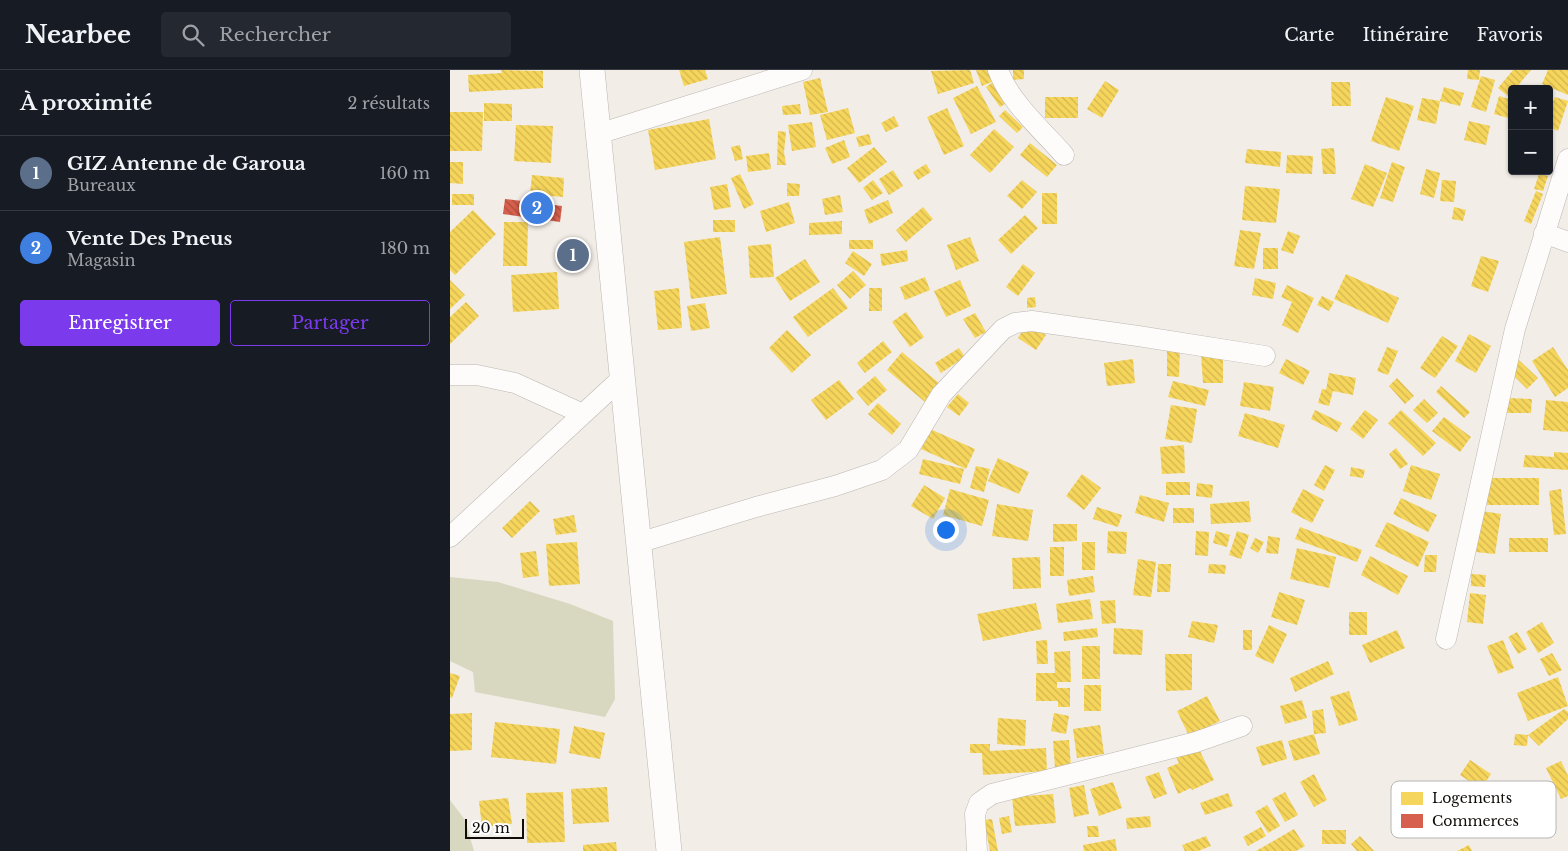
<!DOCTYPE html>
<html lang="fr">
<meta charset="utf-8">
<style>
body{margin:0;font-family:"Libre Baskerville",serif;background:#242831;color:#f1f3f6}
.controls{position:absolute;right:15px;top:15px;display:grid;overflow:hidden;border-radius:5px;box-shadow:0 1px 4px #0004}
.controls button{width:45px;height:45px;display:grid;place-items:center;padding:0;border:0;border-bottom:1px solid #363941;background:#171b24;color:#f1f3f6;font:25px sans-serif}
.scale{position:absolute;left:15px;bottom:12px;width:59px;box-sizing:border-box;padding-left:5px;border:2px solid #100d09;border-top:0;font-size:14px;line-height:18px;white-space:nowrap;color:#100d09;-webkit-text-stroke:4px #fff;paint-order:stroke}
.you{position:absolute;left:495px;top:459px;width:18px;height:18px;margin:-12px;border:4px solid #fff;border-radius:50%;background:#1a73e8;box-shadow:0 0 0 8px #1a73e833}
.badge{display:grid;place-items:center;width:32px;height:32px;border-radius:50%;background:#7c3aed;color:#fff;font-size:16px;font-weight:700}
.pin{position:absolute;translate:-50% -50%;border:2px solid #fff;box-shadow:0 1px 5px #0006}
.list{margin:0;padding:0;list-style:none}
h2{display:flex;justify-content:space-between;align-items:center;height:65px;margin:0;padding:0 20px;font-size:21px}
h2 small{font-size:16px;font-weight:400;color:#9ea1a6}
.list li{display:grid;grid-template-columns:32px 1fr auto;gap:15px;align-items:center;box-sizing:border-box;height:75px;padding:0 20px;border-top:1px solid #363941}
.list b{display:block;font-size:19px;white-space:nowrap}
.list p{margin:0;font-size:16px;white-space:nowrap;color:#9ea1a6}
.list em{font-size:16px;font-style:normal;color:#9ea1a6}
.actions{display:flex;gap:10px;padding:15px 20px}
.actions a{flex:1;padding:11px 0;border:1px solid #7c3aed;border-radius:5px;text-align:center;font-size:18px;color:#7c3aed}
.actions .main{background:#7c3aed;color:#fff}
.icon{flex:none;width:28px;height:28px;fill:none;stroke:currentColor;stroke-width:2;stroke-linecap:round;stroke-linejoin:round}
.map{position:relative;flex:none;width:1118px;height:781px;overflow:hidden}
header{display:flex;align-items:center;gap:30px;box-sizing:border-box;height:70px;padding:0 25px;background:#171b24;border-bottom:1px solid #363941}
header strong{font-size:24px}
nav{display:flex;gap:28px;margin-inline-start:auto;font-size:18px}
.search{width:350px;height:45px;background:#242831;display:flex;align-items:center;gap:12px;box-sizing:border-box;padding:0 18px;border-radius:5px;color:#9ea1a6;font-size:19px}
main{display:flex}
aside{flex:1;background:#171b24}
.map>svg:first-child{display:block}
.green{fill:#d8d7c0}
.homes{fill:url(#homes-back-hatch)}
.shops{fill:url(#shops-back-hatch)}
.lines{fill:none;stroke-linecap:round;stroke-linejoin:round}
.minor-casing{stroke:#bab6b1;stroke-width:21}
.tertiary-casing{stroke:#bab6b1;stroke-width:26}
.minor{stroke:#fdfcfb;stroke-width:20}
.tertiary{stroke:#fdfcfb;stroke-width:25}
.key{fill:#fff;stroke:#b7b6b5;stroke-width:1}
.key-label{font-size:14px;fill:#100d09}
</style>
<header>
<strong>Nearbee</strong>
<div class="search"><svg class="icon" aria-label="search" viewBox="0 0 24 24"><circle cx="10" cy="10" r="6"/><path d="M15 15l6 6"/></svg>Rechercher</div>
<nav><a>Carte</a><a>Itinéraire</a><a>Favoris</a></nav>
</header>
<main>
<aside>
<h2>À proximité<small>2 résultats</small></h2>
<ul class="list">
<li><span class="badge" style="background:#5c6f8a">1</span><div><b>GIZ Antenne de Garoua</b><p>Bureaux</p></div><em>160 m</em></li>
<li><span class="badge" style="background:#3f7fe0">2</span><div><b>Vente Des Pneus</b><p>Magasin</p></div><em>180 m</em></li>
</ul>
<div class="actions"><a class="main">Enregistrer</a><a>Partager</a></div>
</aside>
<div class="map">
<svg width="1118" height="781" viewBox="0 0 1118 781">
<defs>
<pattern id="homes-back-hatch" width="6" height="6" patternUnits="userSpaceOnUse" patternTransform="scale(1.25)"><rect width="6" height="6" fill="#f6d55c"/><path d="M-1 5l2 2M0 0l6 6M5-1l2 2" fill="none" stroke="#d2b64f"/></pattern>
<pattern id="shops-back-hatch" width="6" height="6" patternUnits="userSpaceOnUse" patternTransform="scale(1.25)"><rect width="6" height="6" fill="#d6604d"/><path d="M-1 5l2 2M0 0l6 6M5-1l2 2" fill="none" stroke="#ac4e3e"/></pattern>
</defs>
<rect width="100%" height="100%" fill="#f2ede7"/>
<path class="green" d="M0,507L48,512L120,534L163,551L165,629L155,647L25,622L23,602L0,591Z
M0,730L15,750L24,781H0Z"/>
<path class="homes" d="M51,0L93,1V18L19,22L18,5L52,3Z
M229,0H255L258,9L234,16Z
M520,0L524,13L488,24L481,1Z
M526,0H542L546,10L532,16Z
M563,0H574V9L563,10Z
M1018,0H1030L1029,10L1017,9Z
M1063,0H1081L1065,19H1062V23L1059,27L1048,18Z
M1098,0H1118V25L1092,14Z
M1031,6L1045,10L1036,42L1021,37Z
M370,8L378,42L360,45L353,12Z
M546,10L561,30L550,37L536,17Z
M655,11L669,20L652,48L637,39Z
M881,12H900L901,36H882Z
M527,16L546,52L521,64L503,28Z
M994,17L1014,23L1010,36L990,31Z
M1049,26L1062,30V49L1044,44Z
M595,27H628V48H595Z
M936,27L964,36L949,81L921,71Z
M1105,27L1118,31L1108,61L1099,57V42Z
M972,28L990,31L986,54L967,50Z
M34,33L62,34V51H34Z
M350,34L351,44L333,45L332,36Z
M398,38L405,63L377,70L370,45Z
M497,38L514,76L494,85L477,47Z
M555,40L573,57L567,63L549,46Z
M0,42H33L32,81H0Z
M444,46L449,56L436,62L431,53Z
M259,49L266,89L205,100L198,60Z
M1019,51L1040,56L1036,75L1014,70Z
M362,52L366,77L342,81L338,55Z
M66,55L103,56L101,93L64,91Z
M544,59L564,77L540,103L520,85Z
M328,61L336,62L334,82L336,95H327Z
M419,64L422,74L409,77L406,67Z
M394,70L400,87L382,94L375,78Z
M580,73L607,95L597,107L570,85Z
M290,75L293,89L285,91L281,77Z
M424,77L437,92L409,113L397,98Z
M884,78L886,104H873L871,79Z
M797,79L831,82L830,97L795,93Z
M319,83L321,99L298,102L296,86Z
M837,85L863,86L862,104L836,103Z
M0,92H13V114L0,113Z
M942,92L955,97L943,132L930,128Z
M476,94L481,102L468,110L463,102Z
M915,94L937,103L923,137L901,129Z
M976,99L990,103L984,128L970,124Z
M443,100L453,116L439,125L429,109Z
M290,104L304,134L294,139L281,108Z
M1089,104L1098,106L1093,121L1084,119Z
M82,105L114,108L113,127L80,124Z
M423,110L433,123L422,130L413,118Z
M572,110L587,122L572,139L557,126Z
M992,110L1006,111L1004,132L990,131Z
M337,113L350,114L349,126H337Z
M277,114L281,137L264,140L260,117Z
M795,116L830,119L826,153L792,150Z
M1086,121L1093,124L1081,154L1074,151Z
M592,123H607V154H592Z
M2,124H24V135H2Z
M390,125L393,142L375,145L372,129Z
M438,130L443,143L419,154L414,140Z
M339,132L345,153L316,162L310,141Z
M473,137L483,149L456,172L446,160Z
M1004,137L1016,140L1013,151L1002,149Z
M23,140L46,164L5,205L0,200V162Z
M575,145L588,158L561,184L548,170Z
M263,150H285V162H263Z
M392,151V164L359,165V153Z
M54,152H78L77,196H53Z
M790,160L811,163L804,199L784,196Z
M838,161L850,166L843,184L831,180Z
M270,167L277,224L241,229L234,172Z
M520,167L529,191L506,200L497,175Z
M399,170H423V179H399Z
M321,174L324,207L300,208L298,176Z
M813,178H828V199H813Z
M457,180L458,191L432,196L430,184Z
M403,181L422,194L414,206L395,193Z
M1031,186L1049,191L1038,222L1021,216Z
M355,189L370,212L340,231L325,208Z
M573,194L585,203L568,226L556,217Z
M403,201L416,215L400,229L387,215Z
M107,202L109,239L63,242L61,205Z
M896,204L949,228L938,253L884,229Z
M475,207L480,220L455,230L450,217Z
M805,208L826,213L823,229L802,225Z
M0,210L15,225L0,239Z
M510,210L521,236L496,247L484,221Z
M837,215L864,228L848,263L832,255L842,232L831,227Z
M229,218L232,258L208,260L204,221Z
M383,218L398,238L358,267L343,247Z
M419,218H432V241H419Z
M872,226L884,232L879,241L867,235Z
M585,227L586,237L577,238V228Z
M16,232L29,246L0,274V247Z
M255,233L260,258L241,261L237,236Z
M456,242L474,267L460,277L442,252Z
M525,243L536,262L525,268L513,249Z
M577,253L596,265L586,280L568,268Z
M337,260L361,285L342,303L319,278Z
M1019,264L1041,276L1026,303L1005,291Z
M992,266L1008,276L985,308L970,298Z
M433,271L442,282L415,303L407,293Z
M717,277L730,278L729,307L717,306Z
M937,277L948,281L938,305L927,301Z
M1103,277L1118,300V318L1105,327L1082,291Z
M509,278L515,287L491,303L485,293Z
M452,282L490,314L475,332L437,300Z
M773,284V313H753L751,285Z
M683,289L685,313L657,316L654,293Z
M836,289L860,301L853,315L829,303Z
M1069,290L1088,308L1077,319L1058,300Z
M879,303L906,308L903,325L883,321L879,336L868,333L872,319L876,320Z
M425,306L437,320L418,336L406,322Z
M947,308L964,326L955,334L939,316Z
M389,310L404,329L376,350L361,330Z
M723,311L759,320L755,336L718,327Z
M794,312L824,317L820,341L790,336Z
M991,316L1020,342L1014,348L986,322Z
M508,324L519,333L509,346L497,337Z
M1057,328L1082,329L1081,343H1057Z
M974,329L988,343L977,353L963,340Z
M1096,330L1118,332V362L1093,360Z
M428,333L451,354L442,365L418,344Z
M721,335L747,339L742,373L715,369Z
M865,340L892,353L887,362L861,349Z
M915,340L928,350L913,369L900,359Z
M951,340L986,373L973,386L938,353Z
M795,343L835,355L828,378L788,366Z
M994,347L1021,367L1010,382L982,361Z
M480,359L525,379L516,399L471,379Z
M734,375L735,403L712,404L710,377Z
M946,378L958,394L950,399L939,384Z
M1104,382L1118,383V400L1073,397L1075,385L1104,387Z
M548,388L579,402L569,424L538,411Z
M473,389L514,399L510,414L469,404Z
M875,395L885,400L874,421L864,415Z
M961,395L990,404L981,430L953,421Z
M526,396L540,399L534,422L520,418Z
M901,397L915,400L913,408L900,406Z
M632,404L651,418L634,440L616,426Z
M1037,408H1089V435H1037Z
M716,412H740V425H716Z
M747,413L763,415L762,428L746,426Z
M474,415L495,428L483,449L461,436Z
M500,419L539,430L532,456L493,445Z
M853,419L874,430L862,453L841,442Z
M1111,419L1116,464L1104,465L1099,421Z
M690,425L719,433L714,452L685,443Z
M951,428L987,445L978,462L943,444Z
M80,431L90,441L62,468L52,458Z
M799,431L801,452L761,454L760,434Z
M547,434L583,440L578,471L542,466Z
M647,437L672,445L668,457L643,449Z
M723,438H744V453H723Z
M1032,441L1051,444L1045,484L1026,482Z
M124,445L127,462L106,465L103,449Z
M937,452L979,472L968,497L925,476Z
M603,454H627V471L603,472Z
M850,457L912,480L907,492L845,469Z
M658,461L677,462L676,484L657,483Z
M746,461L759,462L758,486L745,485Z
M766,461L780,465L777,477L763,473Z
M787,461L799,465L791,489L779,485Z
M818,466L830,468L828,484L816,483Z
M805,468L814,472L808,483L800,478Z
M1059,468H1098V482H1059Z
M127,472L130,514L99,516L96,474Z
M632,472H645V500H632Z
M600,477H614V506H600Z
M847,478L886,487L879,518L840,509Z
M86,481L89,506L73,508L70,483Z
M975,485H987L986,502H974Z
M920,486L958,506L948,525L911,505Z
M590,487L591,518L563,519L562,488Z
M688,489L706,492L701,527L683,525Z
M708,494H721L720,522H707Z
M759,494L776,495L775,504L758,503Z
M1021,504L1036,505L1035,517L1021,516Z
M643,506L645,522L619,526L617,510Z
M829,522L855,530L847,555L821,547Z
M1020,523L1036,525L1033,554L1017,552Z
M640,529L643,549L608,553L606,534Z
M665,530L666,553L652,554L650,531Z
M586,533L592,559L533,571L527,544Z
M899,542H917V565H899Z
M742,551L768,555L764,573L738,567Z
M1092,552L1104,573L1088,583L1076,562Z
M819,555L837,564L823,594L805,586Z
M647,558L648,567L614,571L613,562Z
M664,558L693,560L692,585L663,584Z
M793,560H802V580H793Z
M947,560L955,578L920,593L912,575Z
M1067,562L1077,579L1068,584L1058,567Z
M597,570L598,594H587L586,571Z
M1053,570L1064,598L1048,604L1037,576Z
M632,576H650V609H632Z
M620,581L621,612H607V618H620V637H608V631H586V603H605L604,582Z
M1102,583L1112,600L1099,606L1090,589Z
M715,584H742V620L716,621Z
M878,591L884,604L845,622L840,608Z
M0,603L10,606L2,628L0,627Z
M1108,607L1118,636L1078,651L1067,623Z
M634,615H651V641H634Z
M899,621L908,650L889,656L880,627Z
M757,626L770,651L739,666L727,641Z
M852,630L857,648L835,654L830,636Z
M873,639L876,663L864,664L862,641Z
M1114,639L1118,642V649L1089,676L1078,665Z
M22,643V680L0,681V644Z
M604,643L619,646L616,664L601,661Z
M548,648L576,650L575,676L547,674Z
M45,652L110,659L106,694L41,687Z
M650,655L654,684L627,688L623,659Z
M124,656L155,663L150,689L119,683Z
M864,664L870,684L844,691L838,671Z
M1065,664L1078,665L1077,676L1064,675Z
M619,670L621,697L605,698L603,671Z
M832,670L837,689L812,696L806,677Z
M520,674H540V681L596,678L597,701L533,705L532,683H520Z
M747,675L764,710L742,720L741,718L728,724L717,698L729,693L725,685Z
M1020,690L1041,704L1031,719L1010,705Z
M1111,691L1118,706V726L1111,729L1096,698Z
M709,702L717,724L704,729L695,707Z
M864,704L877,730L864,737L850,712Z
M663,712L672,738L649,746L640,719Z
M634,715L639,744L624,747L619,718Z
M157,717L159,752L123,754L121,719Z
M113,722L115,772L77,773L76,723Z
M835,722L848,745L835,752L822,729Z
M778,723L783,736L755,745L750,733Z
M603,724L606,753L565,756L562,727Z
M58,728L62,754L32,757L29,731Z
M817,735L830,756L818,763L805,742Z
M559,746L562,762L552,764L549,748Z
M700,746L701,757L677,759L676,748Z
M542,749L548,781H540L534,750Z
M637,756H648L649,767H638Z
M811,757L816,766L798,776L793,767Z
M844,759L855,776L846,781H806Z
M872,760H896V774H872Z
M756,766L761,776L748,781H735L732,775Z
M910,766L924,781H907L901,774Z
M665,769L667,781H634L633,775Z
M166,772L167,781H133V775Z
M1019,775L1022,781H1007Z"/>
<path class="shops" d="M55,129L112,136L110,152L53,144Z"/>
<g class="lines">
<defs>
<path id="minor" d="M548,0C559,31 592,60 614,85
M148,64L352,0
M1094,163L1118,172
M0,305H27L65,313L133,344
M0,467L172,308
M188,473L306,437L385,416L432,400L458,380L491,325L553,259L565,253L582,251L688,266L815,286
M996,569L1065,259L1118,89
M527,781L525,744L529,733L542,724L746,672L792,656"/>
<path id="tertiary" d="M142,0L219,781"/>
</defs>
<use href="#minor" class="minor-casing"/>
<use href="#tertiary" class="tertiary-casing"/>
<use href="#minor" class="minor"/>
<use href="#tertiary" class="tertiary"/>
</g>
<rect x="941" y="711" width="165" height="57" rx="8" class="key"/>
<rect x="951" y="722" width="22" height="13" fill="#f6d55c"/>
<rect x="951" y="744" width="22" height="14" fill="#d6604d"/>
<g class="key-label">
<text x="982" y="733">Logements</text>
<text x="982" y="756">Commerces</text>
</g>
</svg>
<div class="controls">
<button>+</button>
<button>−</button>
</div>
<div class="scale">20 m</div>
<div class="you"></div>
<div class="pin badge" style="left:123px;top:185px;background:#5c6f8a">1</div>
<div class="pin badge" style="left:87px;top:138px;background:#3f7fe0">2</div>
</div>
</main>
